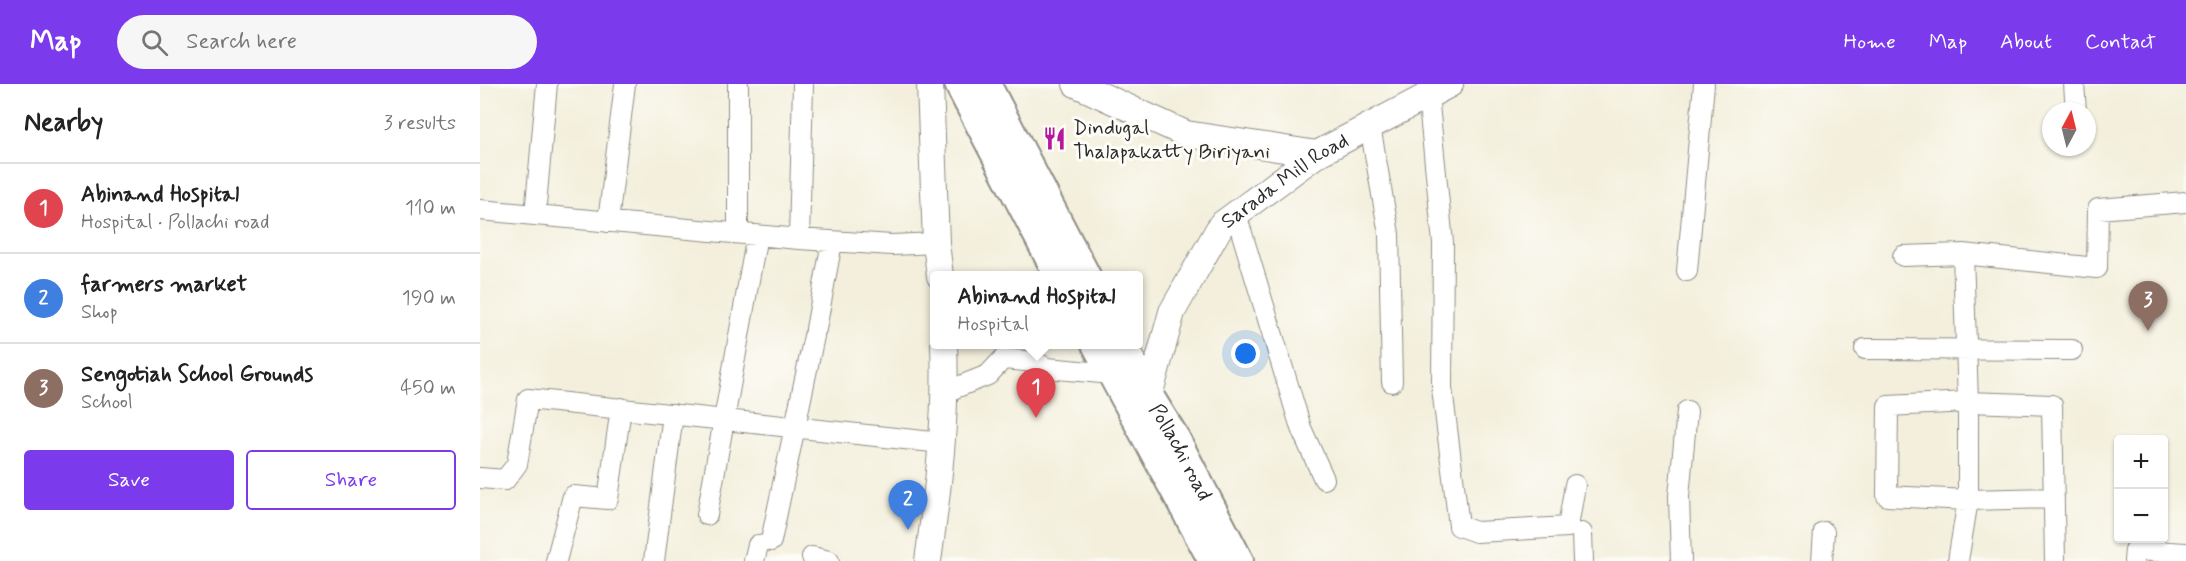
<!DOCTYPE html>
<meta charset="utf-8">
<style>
body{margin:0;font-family:Mynerve,sans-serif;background:#f6f6f6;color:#222}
.controls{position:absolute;right:18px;bottom:18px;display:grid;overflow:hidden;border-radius:6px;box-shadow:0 2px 4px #0004}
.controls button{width:54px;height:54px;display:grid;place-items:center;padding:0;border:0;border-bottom:2px solid #e0e0e0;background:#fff;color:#222;font:30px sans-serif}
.compass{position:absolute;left:1562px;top:18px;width:54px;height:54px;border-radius:50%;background:#fff;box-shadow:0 2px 4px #0004;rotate:7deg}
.you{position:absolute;left:766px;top:270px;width:21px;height:21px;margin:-15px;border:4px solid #fff;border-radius:50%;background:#1a73e8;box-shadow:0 0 0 9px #1a73e833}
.badge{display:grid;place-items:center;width:39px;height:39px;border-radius:50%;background:#7c3aed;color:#fff;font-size:20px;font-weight:700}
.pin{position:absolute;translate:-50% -50px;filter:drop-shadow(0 2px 3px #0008)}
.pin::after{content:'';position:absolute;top:32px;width:21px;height:18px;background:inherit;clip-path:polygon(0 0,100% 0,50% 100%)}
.popup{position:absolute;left:450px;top:187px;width:213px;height:78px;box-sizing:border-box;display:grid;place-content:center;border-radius:6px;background:#fff;filter:drop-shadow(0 2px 4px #0005);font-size:20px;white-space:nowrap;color:#767676}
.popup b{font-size:22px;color:#222}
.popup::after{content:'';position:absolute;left:50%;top:100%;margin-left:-12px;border:12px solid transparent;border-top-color:#fff}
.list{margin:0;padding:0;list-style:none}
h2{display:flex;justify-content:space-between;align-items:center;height:78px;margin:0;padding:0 24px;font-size:26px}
h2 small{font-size:20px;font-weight:400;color:#767676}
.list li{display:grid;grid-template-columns:39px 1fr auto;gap:18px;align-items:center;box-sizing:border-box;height:90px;padding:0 24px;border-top:2px solid #e0e0e0}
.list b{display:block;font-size:22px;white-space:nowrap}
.list p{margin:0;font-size:20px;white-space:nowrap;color:#767676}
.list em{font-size:20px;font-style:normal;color:#767676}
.actions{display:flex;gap:12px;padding:18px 24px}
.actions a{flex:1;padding:14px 0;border:2px solid #7c3aed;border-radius:6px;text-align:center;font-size:21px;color:#7c3aed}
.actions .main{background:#7c3aed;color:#fff}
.icon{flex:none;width:33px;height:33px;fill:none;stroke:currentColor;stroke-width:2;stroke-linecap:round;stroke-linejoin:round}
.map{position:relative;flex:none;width:1706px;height:477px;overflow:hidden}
header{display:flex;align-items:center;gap:36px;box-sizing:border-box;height:84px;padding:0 30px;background:#7c3aed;color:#fff}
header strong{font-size:28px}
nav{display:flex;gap:33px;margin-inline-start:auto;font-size:21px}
.search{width:420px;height:54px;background:#f6f6f6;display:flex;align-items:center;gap:15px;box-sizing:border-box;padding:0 21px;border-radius:33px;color:#767676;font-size:22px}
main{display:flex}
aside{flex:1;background:#fff}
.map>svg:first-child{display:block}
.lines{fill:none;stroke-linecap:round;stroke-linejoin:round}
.minor-casing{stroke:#8f8d84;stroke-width:22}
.major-casing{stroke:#8f8d84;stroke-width:28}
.highway-casing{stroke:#8f8d84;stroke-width:32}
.minor{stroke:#fff;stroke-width:20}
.major{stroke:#fff;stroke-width:26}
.highway{stroke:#fff;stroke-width:28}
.labels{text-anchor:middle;stroke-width:6;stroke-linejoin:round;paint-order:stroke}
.poi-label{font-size:21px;fill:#2b2b2b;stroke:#fdfcf7;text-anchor:start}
.street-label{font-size:21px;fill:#2b2b2b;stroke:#fdfcf7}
</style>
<header>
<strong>Map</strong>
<div class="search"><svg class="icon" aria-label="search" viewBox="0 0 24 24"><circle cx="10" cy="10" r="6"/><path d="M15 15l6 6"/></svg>Search here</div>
<nav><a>Home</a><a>Map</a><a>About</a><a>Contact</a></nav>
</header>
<main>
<aside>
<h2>Nearby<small>3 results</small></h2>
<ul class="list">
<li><span class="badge" style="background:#e0444e">1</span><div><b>Abinand Hospital</b><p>Hospital · Pollachi road</p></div><em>110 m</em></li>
<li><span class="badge" style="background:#3f7fe0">2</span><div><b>farmers market</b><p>Shop</p></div><em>190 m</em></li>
<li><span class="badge" style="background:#8d6e63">3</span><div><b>Sengotiah School Grounds</b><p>School</p></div><em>450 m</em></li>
</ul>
<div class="actions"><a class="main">Save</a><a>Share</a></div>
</aside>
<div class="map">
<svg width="1706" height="477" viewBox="0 0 1706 477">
<rect width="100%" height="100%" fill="#fdfcf7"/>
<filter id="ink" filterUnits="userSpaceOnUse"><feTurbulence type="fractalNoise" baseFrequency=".0167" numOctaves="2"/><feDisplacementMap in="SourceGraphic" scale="12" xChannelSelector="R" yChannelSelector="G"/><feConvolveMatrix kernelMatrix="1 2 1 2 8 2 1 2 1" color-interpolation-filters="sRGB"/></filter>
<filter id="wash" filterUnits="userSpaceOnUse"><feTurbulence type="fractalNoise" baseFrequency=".008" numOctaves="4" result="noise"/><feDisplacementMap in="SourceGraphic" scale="24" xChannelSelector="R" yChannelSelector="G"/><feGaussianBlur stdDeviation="1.35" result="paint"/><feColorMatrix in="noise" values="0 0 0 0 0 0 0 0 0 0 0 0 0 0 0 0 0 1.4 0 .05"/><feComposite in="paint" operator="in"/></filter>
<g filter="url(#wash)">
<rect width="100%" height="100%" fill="#f3efdc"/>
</g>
<g filter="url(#ink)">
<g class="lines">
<defs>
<path id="minor" d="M258,0V149
M1594,0L1596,27
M948,11L963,159L962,304L979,442L996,448L1088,443L1095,401
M890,42L909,150L912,298
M0,126L319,155L412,161L456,159
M756,130L821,344L844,395
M55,131L67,0
M128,138L145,0
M319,155L323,0
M1423,172L1483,170L1617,184L1618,125L1706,118
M1207,187L1224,0
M336,245L352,158
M1385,265L1592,266
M465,308L508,291L523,275L555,278L567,284L632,290
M0,394L25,396L37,380L48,315L462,359
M1574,414L1488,416L1407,412L1408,322L1488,318L1572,321L1575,477
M227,431L277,151
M1102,449L1103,477
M291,457L334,252
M332,473L349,477
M76,477L93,412L128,415L141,324
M174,477L193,330
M274,477L278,461
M1201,477L1199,412L1207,327
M1342,477L1344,448
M1478,477L1488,416V318L1483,170
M1654,477L1655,466L1706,469"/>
<g id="major">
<path d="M450,0L456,159L460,192"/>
<path d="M596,0L706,50L837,70"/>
<path id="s1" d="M656,318L669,312L692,228L741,141L837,70L970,0"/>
<path d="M448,477C458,405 467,333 464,260"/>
</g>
<g id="highway">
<path d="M479,0L579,192"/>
<path d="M506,0L606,192"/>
<path d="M616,260L733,477"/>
<path id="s2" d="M642,260L669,312L695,354L759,477"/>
</g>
</defs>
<use href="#minor" class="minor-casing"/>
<use href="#major" class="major-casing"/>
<use href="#highway" class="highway-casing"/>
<use href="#minor" class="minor"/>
<use href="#major" class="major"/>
<use href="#highway" class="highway"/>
</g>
</g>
<defs>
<symbol id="restaurant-bare" viewBox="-9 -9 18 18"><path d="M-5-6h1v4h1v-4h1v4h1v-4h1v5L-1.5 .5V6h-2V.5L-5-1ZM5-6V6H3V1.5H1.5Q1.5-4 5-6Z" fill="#b5179e" stroke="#fdfcf7" stroke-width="2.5" paint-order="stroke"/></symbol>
</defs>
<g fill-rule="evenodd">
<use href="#restaurant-bare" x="558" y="38" width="33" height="33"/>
</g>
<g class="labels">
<g class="poi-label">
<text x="593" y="50">Dindugal<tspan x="593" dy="24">Thalapakatty Biriyani</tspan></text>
</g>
<g class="street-label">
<text dy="7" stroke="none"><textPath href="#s1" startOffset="279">Sarada Mill Road</textPath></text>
<text dy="7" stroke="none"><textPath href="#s2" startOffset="123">Pollachi road</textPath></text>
</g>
</g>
</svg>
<div class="controls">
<button>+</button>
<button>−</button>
</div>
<svg class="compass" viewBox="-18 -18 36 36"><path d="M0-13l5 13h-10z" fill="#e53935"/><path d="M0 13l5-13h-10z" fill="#767676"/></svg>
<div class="you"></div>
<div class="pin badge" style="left:556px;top:334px;background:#e0444e">1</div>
<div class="popup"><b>Abinand Hospital</b>Hospital</div>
<div class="pin badge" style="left:428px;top:446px;background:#3f7fe0">2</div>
<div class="pin badge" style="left:1668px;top:247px;background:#8d6e63">3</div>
</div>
</main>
